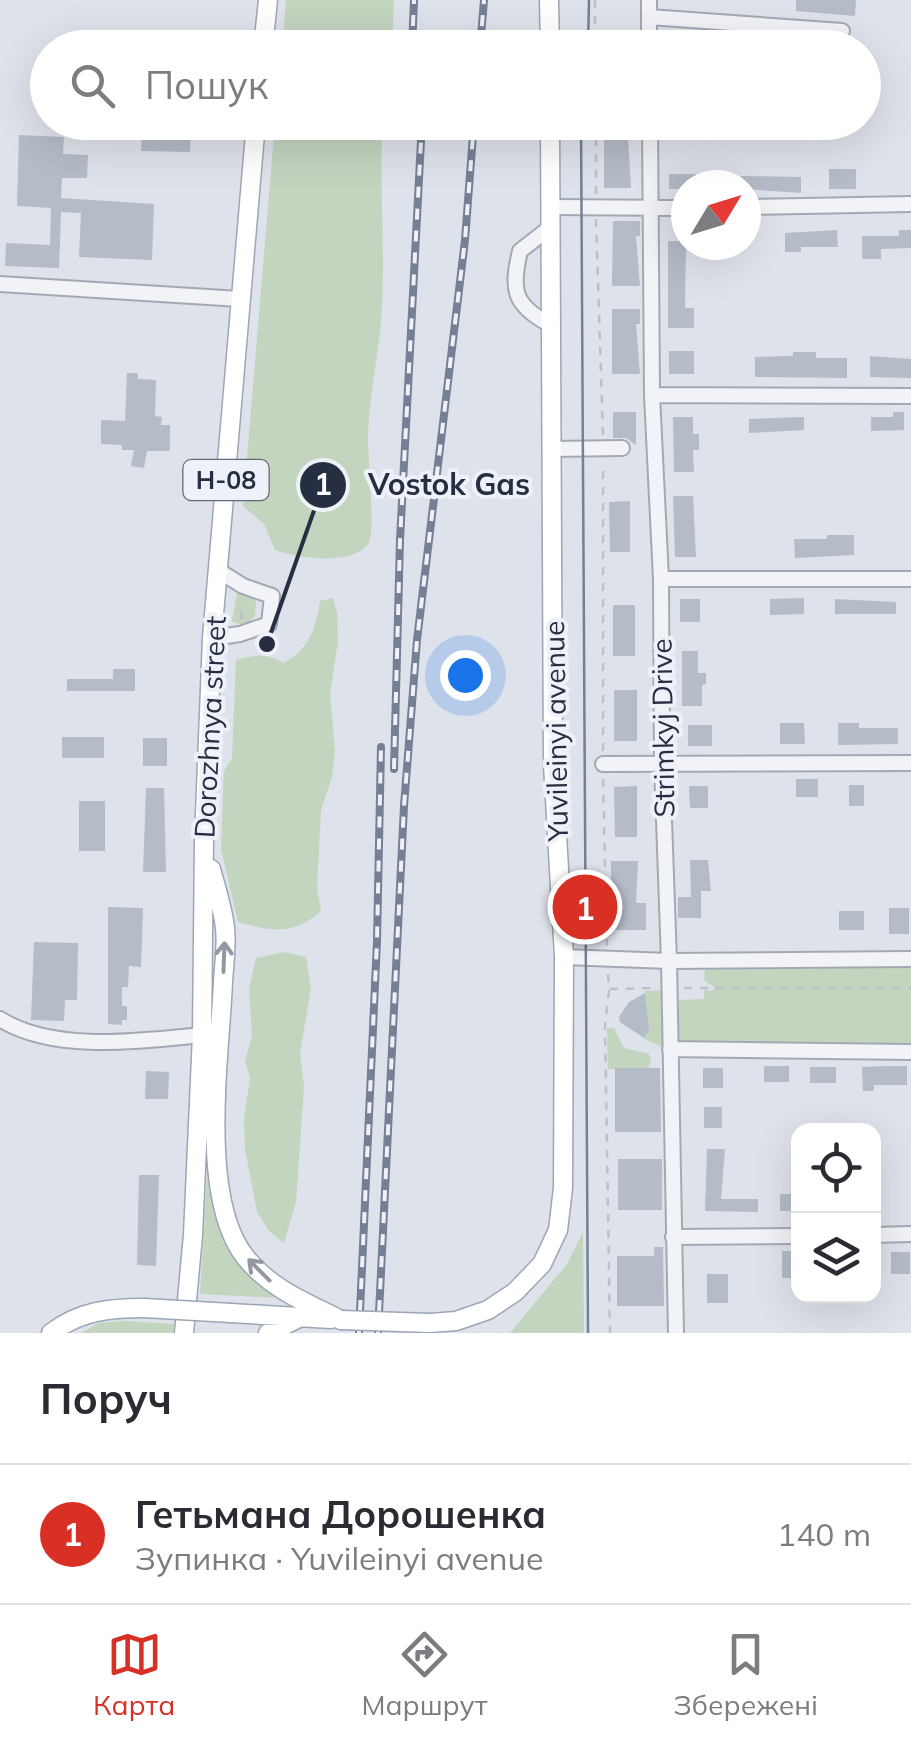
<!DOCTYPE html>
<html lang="uk">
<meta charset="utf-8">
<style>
body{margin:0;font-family:Mulish,sans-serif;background:#f2f2f3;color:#2b2b33}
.controls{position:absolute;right:30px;bottom:30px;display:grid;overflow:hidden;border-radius:20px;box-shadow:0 10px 40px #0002}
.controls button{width:90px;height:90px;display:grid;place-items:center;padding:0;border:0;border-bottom:2px solid #e1e1e2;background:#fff;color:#2b2b33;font:50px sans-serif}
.compass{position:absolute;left:671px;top:170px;width:90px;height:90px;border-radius:50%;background:#fff;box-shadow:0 10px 40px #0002;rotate:52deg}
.you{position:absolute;left:465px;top:675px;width:35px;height:35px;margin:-25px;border:8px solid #fff;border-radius:50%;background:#1a73e8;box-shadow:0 0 0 15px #1a73e833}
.badge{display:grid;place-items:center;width:65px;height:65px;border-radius:50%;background:#d93025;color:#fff;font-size:32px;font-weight:700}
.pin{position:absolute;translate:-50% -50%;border:5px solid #fff;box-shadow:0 2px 10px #0006}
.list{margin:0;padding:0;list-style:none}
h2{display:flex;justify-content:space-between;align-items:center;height:130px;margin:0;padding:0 40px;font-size:42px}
h2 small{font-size:32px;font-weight:400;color:#7c7c81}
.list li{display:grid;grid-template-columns:65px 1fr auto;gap:30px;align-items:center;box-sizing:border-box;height:140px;padding:0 40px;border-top:2px solid #e1e1e2}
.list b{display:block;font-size:38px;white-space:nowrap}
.list p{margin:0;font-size:32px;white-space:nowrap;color:#7c7c81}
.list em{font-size:32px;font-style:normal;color:#7c7c81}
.icon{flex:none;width:55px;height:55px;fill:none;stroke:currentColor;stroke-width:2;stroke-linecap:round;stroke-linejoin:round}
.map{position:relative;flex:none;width:911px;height:1333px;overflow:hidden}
.search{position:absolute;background:#fff;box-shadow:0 10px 40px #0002;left:30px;right:30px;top:30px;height:110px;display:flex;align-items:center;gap:25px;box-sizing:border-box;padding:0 35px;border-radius:55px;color:#7c7c81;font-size:38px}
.sheet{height:270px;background:#fff}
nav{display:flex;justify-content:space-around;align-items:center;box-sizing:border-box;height:140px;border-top:2px solid #e1e1e2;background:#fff;font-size:28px;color:#7c7c81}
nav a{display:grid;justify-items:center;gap:5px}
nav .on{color:#d93025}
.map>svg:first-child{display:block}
.green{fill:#c3d4bf}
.building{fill:#b5bbc7}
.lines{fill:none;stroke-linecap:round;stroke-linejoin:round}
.minor-casing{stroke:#a3a9b4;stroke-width:18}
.major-casing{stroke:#9ca6b7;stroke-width:21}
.path{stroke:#bdc0c8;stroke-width:2.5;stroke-dasharray:8 8;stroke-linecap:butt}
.minor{stroke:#f2f3f7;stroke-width:14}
.major{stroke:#fff;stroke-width:18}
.tram{stroke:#768095;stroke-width:2.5}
.rail-casing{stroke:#768095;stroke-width:8}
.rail{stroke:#eef1f7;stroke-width:4;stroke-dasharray:11;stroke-linecap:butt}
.major-bridge-casing{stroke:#9ca6b7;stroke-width:21;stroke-linecap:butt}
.major-bridge{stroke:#fff;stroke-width:18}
.oneway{stroke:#9297a0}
.labels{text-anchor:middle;stroke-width:8;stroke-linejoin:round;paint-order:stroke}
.shield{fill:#eef1f7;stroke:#626978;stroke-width:2.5}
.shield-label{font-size:25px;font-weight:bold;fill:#262f42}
.street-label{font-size:28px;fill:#262f42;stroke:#eef1f7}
.leader{fill:none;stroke:#262f42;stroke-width:4}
.callout-dot{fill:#262f42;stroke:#eef1f7;stroke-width:4}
.mark-label{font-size:30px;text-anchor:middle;font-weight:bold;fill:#fff}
.callout-label{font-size:30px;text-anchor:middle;font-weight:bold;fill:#262f42;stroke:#eef1f7;stroke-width:8;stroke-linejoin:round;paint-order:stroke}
</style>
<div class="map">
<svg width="911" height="1333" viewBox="0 0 911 1333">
<rect width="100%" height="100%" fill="#dee2ea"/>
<path class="green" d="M286,0H394L392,47H282Z
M275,123H383C379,184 385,245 382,306C380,350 369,393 368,436C368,456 375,531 369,542C355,567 297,558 275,550L264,524L243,506Z
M237,593H245L256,601L255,616L244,626L232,621Z
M333,598L337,613L338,641L330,694L335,751L332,777L321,810L317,888L321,911C294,936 270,931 238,922L221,849L224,771L232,758L236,660C255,655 266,653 283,663C309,650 316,628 320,601Z
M284,952L306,957L311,988L300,1053L304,1086L296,1202L284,1243L269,1231L257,1212L245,1149L244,1119L250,1078L245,1061L252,1036L249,989L256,958Z
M911,967V1046L668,1049L644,1039L648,1026L645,991L677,990L678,1000L704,999V990L713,991L714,987L704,980L705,970Z
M607,1028H614L624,1048L649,1054L651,1061L648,1068L608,1069Z
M210,1130L214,1203L283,1298L200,1294Z
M583,1232L584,1333H510L567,1264Z
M125,1321L174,1324L173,1333H81L99,1323Z"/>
<path class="building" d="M796,0H856L855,16L796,11Z
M604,32H632V47L604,48Z
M604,123H632V138H628L631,188H604Z
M142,129L191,130L190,152L141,151Z
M19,135L64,137L63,154L88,155L87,178H62L61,198L154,204L152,260L79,257L81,213L61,212L59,268L5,266L6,243L50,245L51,208L17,206Z
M829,169H856V189H829Z
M669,174H696V185H686V189H669Z
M741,176L801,177V193L746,189V185H741Z
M613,221H640V236H636L640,286H612Z
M837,230L838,247H801V252H785V233Z
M899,230H911V248L881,249V259H862V236H899Z
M668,241H686L685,308H694V328H668Z
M612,309H640V324H636L640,374H612Z
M669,351H694V374H669Z
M793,352H816V358H847V378L755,377V357L793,356Z
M870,356L911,359V378L870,377Z
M127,373H138V379L156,380L155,416L162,417L161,425H170V451H147L144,468L131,466L134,450H122V445L101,444V420L125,421Z
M613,412H636V445L626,438H613Z
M893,412H904V430L871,431V417H893Z
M673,417H693V434H699V450H693L694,472H674Z
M804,417V430L749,433V419Z
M673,496H693L696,557H675Z
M630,501V552H610L609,502Z
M827,535H854V555L795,558L794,539H827Z
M804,598V614L770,615V599Z
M680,599H700V622H680Z
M835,599L896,602V614H835Z
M613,605H635V656H613Z
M682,651H698V673H706V684L702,685V706H682Z
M113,669H135V691H67V679H113Z
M614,690H637V741H614Z
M780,723H804L805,744H780Z
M838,723H859V728H898V744L838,745Z
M688,725H712V746H688Z
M62,737H104V758H62Z
M143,738H167V766H143Z
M796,779H818V797H796Z
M849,785H864V806H849Z
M637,786V837H615L614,787Z
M689,786H708V808H690Z
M146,788H164L166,872H143Z
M79,801H105V851H79Z
M690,860H708L711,891H701V918H678V897H691Z
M611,861H638L636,903H646V930H611Z
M108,907L143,908L141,967L129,966L128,987H122V1006H127V1020H122V1025L108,1024Z
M889,908H909V934H889Z
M839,911H864V930H839Z
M34,942L78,943L77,1000H65L64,1021L31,1020Z
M645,993L649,1030L644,1038L620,1022L619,1017L629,1002Z
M764,1066H789V1082H764Z
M889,1066H907V1085H874V1091H863L862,1067Z
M810,1067H836V1083H810Z
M615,1068H660L661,1132H615Z
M703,1068H723V1088H703Z
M146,1071L169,1072L168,1099H145Z
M704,1107H722V1128H704Z
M707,1149H725L721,1199H758V1212L705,1211Z
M618,1159H662V1210H618Z
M139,1175H159L156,1266L137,1265Z
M780,1194H798V1211H780Z
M654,1247H663L664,1306H617V1256H654Z
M782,1251H798V1278H782Z
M891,1252H910V1274H891Z
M707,1274H728V1303H707Z"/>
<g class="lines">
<defs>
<path id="minor" d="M649,17L842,31
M649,48V0
M650,122L652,395L661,579L662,764L669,961L676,1333
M551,207L686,208
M746,207L911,204
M548,229L520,251C511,289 513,305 549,324
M0,284L240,299
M652,395L911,396
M551,449L622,448
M661,579H911
M212,638L240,634L269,624L272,596L243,586L219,571
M603,764L911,763
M564,957L669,961L911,959
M0,1019C54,1053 140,1041 202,1035
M670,1049L911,1052
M874,1235L911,1234
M673,1237L798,1236"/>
<path id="major" d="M549,0L550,48
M263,48L268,0
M211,869C216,888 223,908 225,928C227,945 224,964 223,982C220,1056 198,1199 246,1258C271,1289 307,1303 341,1320
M231,1313L331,1319
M430,1323L456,1321L488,1310L515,1292L542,1264L558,1230L563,1188L564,957L553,764L550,122
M51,1333C80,1311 109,1308 144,1308
M184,1333L193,1235L202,1035L204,839L212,638L256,122
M268,1333L299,1318"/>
</defs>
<use href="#minor" class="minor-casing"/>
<use href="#major" class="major-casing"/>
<path class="path" d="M595,0V48
M596,122V196
M596,219L603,436
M241,619L242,602
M603,751V464
M603,779L607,946
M608,974L609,989L656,988
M684,988H911
M609,990L605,1026L610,1333"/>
<use href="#minor" class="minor"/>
<use href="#major" class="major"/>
<path class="tram" d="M588,48L589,0
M581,122L588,1333"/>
<defs>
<path id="rail" d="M412,48L414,0
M480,48L484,0
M394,769L400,540L422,122
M359,1333L377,941L381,747
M378,1333L404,806L417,640L465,240L474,122"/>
</defs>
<use href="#rail" class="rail-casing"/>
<use href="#rail" class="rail"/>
<defs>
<path id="major-bridge" d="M144,1308L231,1313
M341,1320L430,1323"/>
</defs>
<use href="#major-bridge" class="major-bridge-casing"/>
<use href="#major-bridge" class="major-bridge"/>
</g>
<defs><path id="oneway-shaft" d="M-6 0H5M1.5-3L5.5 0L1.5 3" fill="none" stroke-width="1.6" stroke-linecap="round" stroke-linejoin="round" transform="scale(2.5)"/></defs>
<g class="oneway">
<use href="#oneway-shaft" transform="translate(224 957) rotate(-88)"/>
<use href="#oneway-shaft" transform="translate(259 1270) rotate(-135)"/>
</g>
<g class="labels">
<rect class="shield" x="183.5" y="460" width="85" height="40" rx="8"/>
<g class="shield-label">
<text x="226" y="489">Н-08</text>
</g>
<g class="street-label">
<text transform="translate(210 727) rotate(-87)" y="10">Dorozhnya street</text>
<text transform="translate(663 728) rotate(-91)" y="10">Strimkyj Drive</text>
<text transform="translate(556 731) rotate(-91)" y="10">Yuvileinyi avenue</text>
</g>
</g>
<path class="leader" d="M267 644L323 485"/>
<g class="callout-dot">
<circle cx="267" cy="644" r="10"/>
<circle cx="323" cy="485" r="25"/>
</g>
<g class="mark-label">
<text x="323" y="495">1</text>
</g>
<g class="callout-label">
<text x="449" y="495">Vostok Gas</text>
</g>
</svg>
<div class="controls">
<button><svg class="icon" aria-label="locate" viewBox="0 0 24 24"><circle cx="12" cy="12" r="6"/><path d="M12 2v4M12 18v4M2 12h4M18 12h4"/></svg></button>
<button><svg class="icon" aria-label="layers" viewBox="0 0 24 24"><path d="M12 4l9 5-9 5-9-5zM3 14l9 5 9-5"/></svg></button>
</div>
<svg class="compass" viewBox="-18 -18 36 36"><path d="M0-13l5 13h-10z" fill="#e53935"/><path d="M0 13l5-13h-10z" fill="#7c7c81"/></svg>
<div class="you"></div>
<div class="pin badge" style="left:585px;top:907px">1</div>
<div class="search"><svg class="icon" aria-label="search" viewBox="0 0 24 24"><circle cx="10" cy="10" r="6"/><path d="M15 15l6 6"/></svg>Пошук</div>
</div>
<section class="sheet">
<h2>Поруч<small></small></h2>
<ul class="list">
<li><span class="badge">1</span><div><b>Гетьмана Дорошенка</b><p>Зупинка · Yuvileinyi avenue</p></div><em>140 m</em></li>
</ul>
</section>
<nav>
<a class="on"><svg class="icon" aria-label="map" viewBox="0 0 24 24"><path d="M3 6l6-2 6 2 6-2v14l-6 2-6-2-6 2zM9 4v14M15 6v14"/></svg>Карта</a>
<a><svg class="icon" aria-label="directions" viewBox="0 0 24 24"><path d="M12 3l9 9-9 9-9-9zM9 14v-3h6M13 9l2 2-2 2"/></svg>Маршрут</a>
<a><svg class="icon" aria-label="saved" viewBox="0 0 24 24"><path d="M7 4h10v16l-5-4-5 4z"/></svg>Збережені</a>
</nav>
